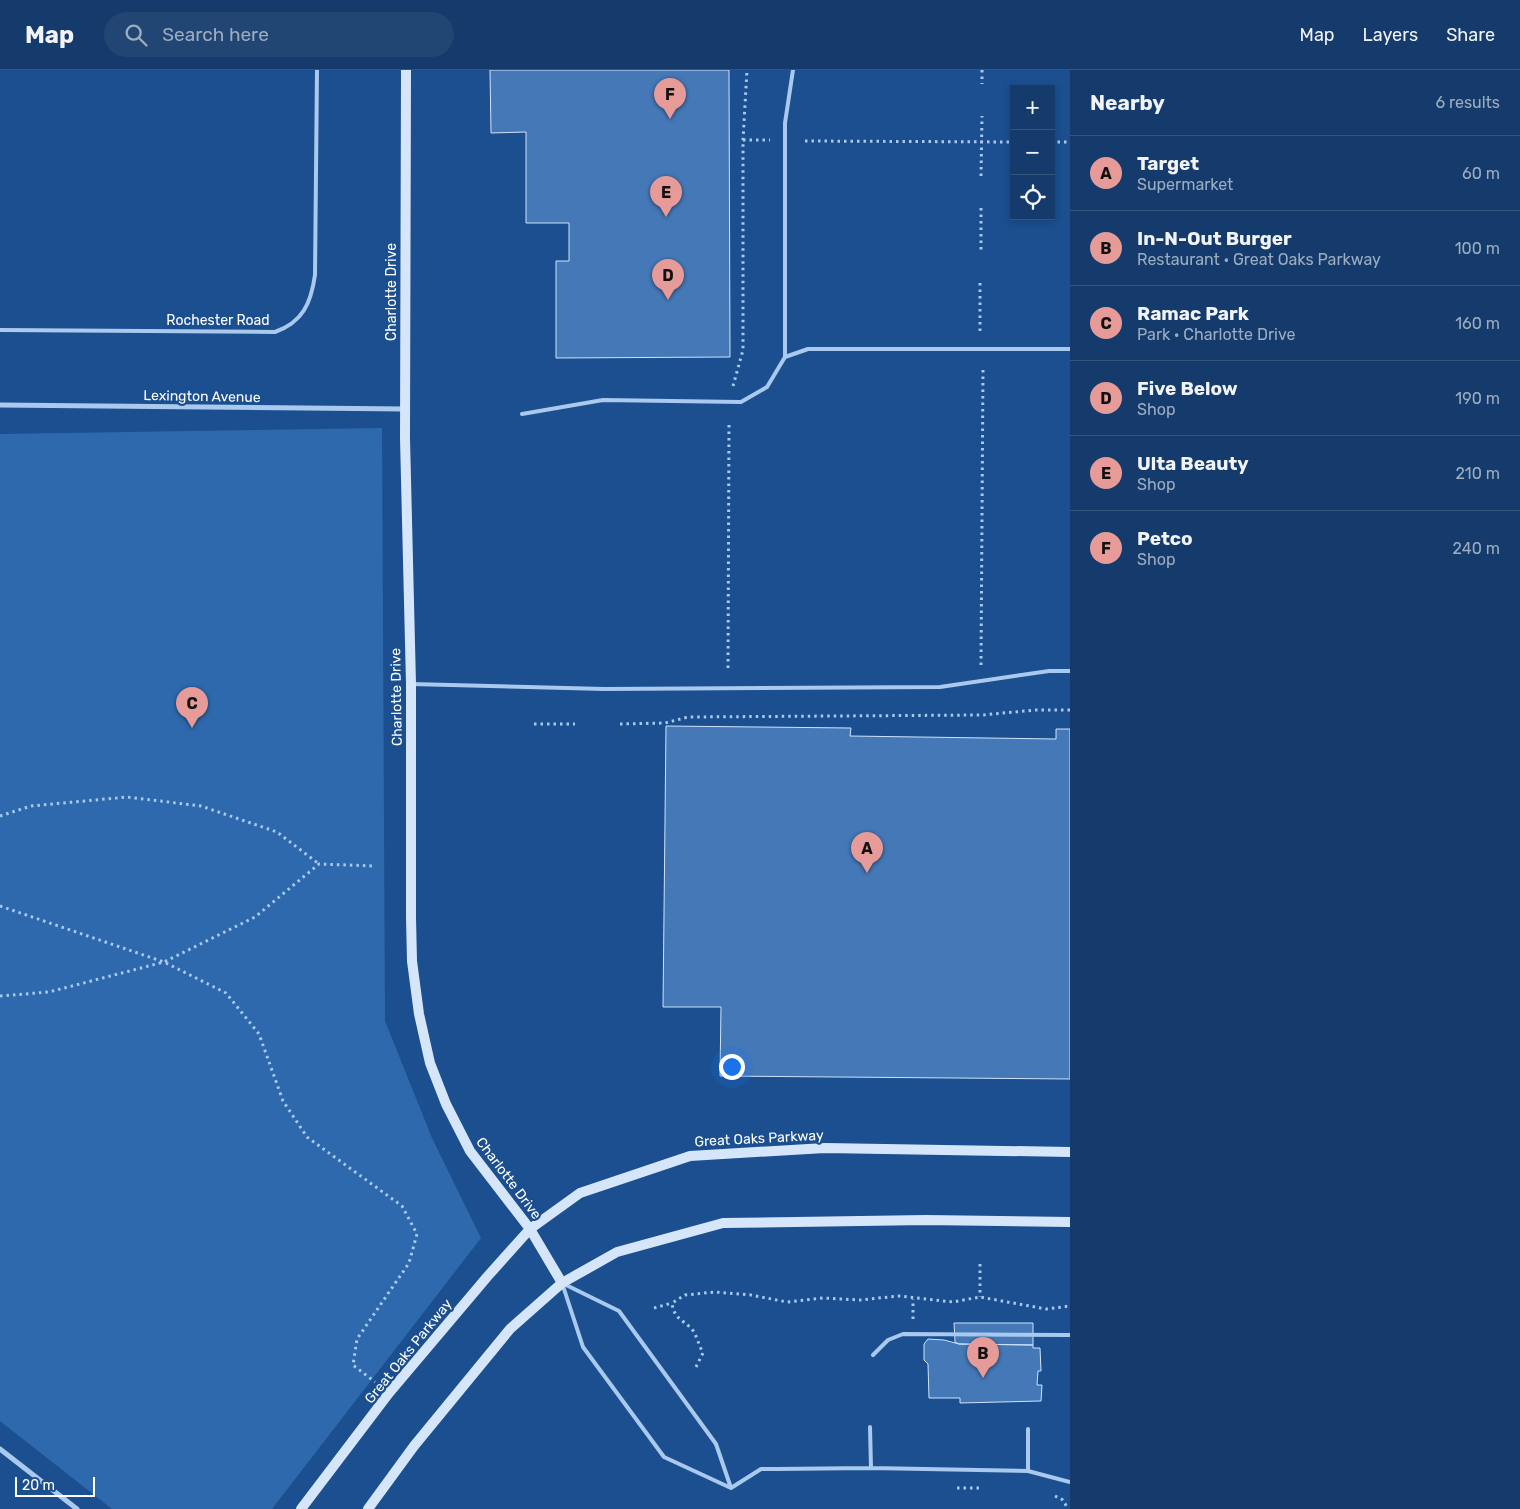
<!DOCTYPE html>
<meta charset="utf-8">
<style>
body{margin:0;font-family:Rubik,sans-serif;background:#214673;color:#f1f3f6}
.controls{position:absolute;right:15px;top:15px;display:grid;overflow:hidden;border-radius:0px;box-shadow:0 2px 8px #0003}
.controls button{width:45px;height:45px;display:grid;place-items:center;padding:0;border:0;border-bottom:1px solid #33557e;background:#143b6b;color:#f1f3f6;font:25px sans-serif}
.scale{position:absolute;left:15px;bottom:12px;width:80px;box-sizing:border-box;padding-left:5px;border:2px solid #fff;border-top:0;font-size:14px;line-height:18px;white-space:nowrap;color:#fff;-webkit-text-stroke:4px #1b4f8f;paint-order:stroke}
.you{position:absolute;left:731px;top:996px;width:18px;height:18px;margin:-12px;border:4px solid #fff;border-radius:50%;background:#1a73e8;box-shadow:0 0 0 8px #1a73e833}
.badge{display:grid;place-items:center;width:32px;height:32px;border-radius:50%;background:#e69b98;color:#111;font-size:16px;font-weight:700}
.pin{position:absolute;translate:-50% -41px;filter:drop-shadow(0 1px 2px #0008)}
.pin::after{content:'';position:absolute;top:26px;width:18px;height:15px;background:inherit;clip-path:polygon(0 0,100% 0,50% 100%)}
.list{margin:0;padding:0;list-style:none}
h2{display:flex;justify-content:space-between;align-items:center;height:65px;margin:0;padding:0 20px;font-size:21px}
h2 small{font-size:16px;font-weight:400;color:#9dadc1}
.list li{display:grid;grid-template-columns:32px 1fr auto;gap:15px;align-items:center;box-sizing:border-box;height:75px;padding:0 20px;border-top:1px solid #33557e}
.list b{display:block;font-size:19px;white-space:nowrap}
.list p{margin:0;font-size:16px;white-space:nowrap;color:#9dadc1}
.list em{font-size:16px;font-style:normal;color:#9dadc1}
.icon{flex:none;width:28px;height:28px;fill:none;stroke:currentColor;stroke-width:2;stroke-linecap:round;stroke-linejoin:round}
.map{position:relative;flex:none;width:1070px;height:1439px;overflow:hidden}
header{display:flex;align-items:center;gap:30px;box-sizing:border-box;height:70px;padding:0 25px;background:#143b6b;border-bottom:1px solid #33557e}
header strong{font-size:24px}
nav{display:flex;gap:28px;margin-inline-start:auto;font-size:18px}
.search{width:350px;height:45px;background:#214673;display:flex;align-items:center;gap:12px;box-sizing:border-box;padding:0 18px;border-radius:28px;color:#9dadc1;font-size:19px}
main{display:flex}
aside{flex:1;background:#143b6b}
.map>svg:first-child{display:block}
.green{fill:#2e69ad}
.building{fill:#4478b7;stroke:#cfe3fa}
.lines{fill:none;stroke-linecap:round;stroke-linejoin:round}
.path{stroke:#a9c9ee;stroke-width:3;stroke-dasharray:2.5 4;stroke-linecap:butt}
.lane{stroke:#a9c9ee;stroke-width:4}
.street{stroke:#a9c9ee;stroke-width:5}
.secondary{stroke:#d6e6fa;stroke-width:10}
.labels{text-anchor:middle;stroke-width:4.5;stroke-linejoin:round;paint-order:stroke}
.street-label{font-size:14px;fill:#fff;stroke:#1b4f8f}
</style>
<header>
<strong>Map</strong>
<div class="search"><svg class="icon" aria-label="search" viewBox="0 0 24 24"><circle cx="10" cy="10" r="6"/><path d="M15 15l6 6"/></svg>Search here</div>
<nav><a>Map</a><a>Layers</a><a>Share</a></nav>
</header>
<main>
<div class="map">
<svg width="1070" height="1439" viewBox="0 0 1070 1439">
<rect width="100%" height="100%" fill="#1b4f8f"/>
<path class="green" d="M382,358L385,951L432,1068L481,1168L272,1439H112L0,1351V364Z"/>
<path class="building" d="M490,0H729L730,287L556,288V191H569V153H526V62L491,63Z
M666,656L851,658L850,666L1056,669V659H1070V1009L720,1006L721,937H663Z
M954,1253H1033V1275L959,1274L955,1272Z
M928,1269L944,1270L959,1274L1033,1275V1278H1040L1041,1301H1038L1037,1315H1042L1041,1331L960,1333V1328H929L928,1294L924,1290V1274Z"/>
<g class="lines">
<path class="path" d="M982,0V14
M743,70H770
M805,71L1014,72
M1051,72H1070
M981,106L982,46
M981,138V180
M980,213V264
M733,316L743,280V70L747,0
M981,595L983,299
M728,598L729,352
M534,654H575
M620,654L665,653L688,647L982,645L1036,640H1070
M0,746L31,736L127,727L201,736L277,762L319,794
M0,836L164,892L226,923L259,964L283,1031L307,1067L402,1136L417,1164L409,1193L357,1269L353,1295L375,1312
M0,926L49,922L164,892L255,847L319,794L375,796
M980,1194V1227
M654,1238L672,1233
M913,1249V1229
M696,1297L703,1283C699,1276 696,1263 691,1258C681,1249 674,1248 672,1233L685,1225L715,1222L751,1225L787,1232L823,1228L860,1230L899,1226L953,1232L980,1227L1046,1239L1070,1236
M957,1418H979
M1055,1426L1063,1430L1068,1439"/>
<path class="lane" d="M0,260L275,262C303,252 311,233 315,205L317,0
M785,287V53L793,0
M522,344L603,330L741,332L767,317L785,287L808,279H1070
M411,614L604,619L940,617L1049,601H1070
M564,1214L619,1241L716,1374L731,1418
M563,1216L583,1277L664,1387L731,1418
M873,1285L888,1270L903,1264L1070,1265
M870,1357L871,1398
M1028,1401V1359
M731,1418L761,1399H776L871,1398L1028,1401L1070,1412"/>
<path class="street" d="M0,335L405,339
M0,1379L77,1439"/>
<path class="secondary" d="M406,0L405,368L411,614V848L412,891L419,944L430,993L446,1034L470,1081L530,1159L562,1213
M301,1439L389,1323L487,1207L530,1159L580,1123L690,1086L825,1078L1070,1082
M368,1439L414,1376L510,1259L562,1213L617,1182L723,1153L926,1150L1070,1152"/>
</g>
<g class="labels">
<g class="street-label">
<text transform="translate(391 222) rotate(-90)" y="5">Charlotte Drive</text>
<text x="218" y="255">Rochester Road</text>
<text transform="translate(202 326) rotate(1)" y="5">Lexington Avenue</text>
<text transform="translate(396 627) rotate(-91)" y="5">Charlotte Drive</text>
<text transform="translate(759 1068) rotate(-3)" y="5">Great Oaks Parkway</text>
<text transform="translate(509 1108) rotate(53)" y="5">Charlotte Drive</text>
<text transform="translate(408 1281) rotate(-51)" y="5">Great Oaks Parkway</text>
</g>
</g>
</svg>
<div class="controls">
<button>+</button>
<button>−</button>
<button><svg class="icon" aria-label="locate" viewBox="0 0 24 24"><circle cx="12" cy="12" r="6"/><path d="M12 2v4M12 18v4M2 12h4M18 12h4"/></svg></button>
</div>
<div class="scale">20 m</div>
<div class="you"></div>
<div class="pin badge" style="left:867px;top:803px">A</div>
<div class="pin badge" style="left:983px;top:1308px">B</div>
<div class="pin badge" style="left:192px;top:658px">C</div>
<div class="pin badge" style="left:668px;top:230px">D</div>
<div class="pin badge" style="left:666px;top:147px">E</div>
<div class="pin badge" style="left:670px;top:49px">F</div>
</div>
<aside>
<h2>Nearby<small>6 results</small></h2>
<ul class="list">
<li><span class="badge">A</span><div><b>Target</b><p>Supermarket</p></div><em>60 m</em></li>
<li><span class="badge">B</span><div><b>In-N-Out Burger</b><p>Restaurant · Great Oaks Parkway</p></div><em>100 m</em></li>
<li><span class="badge">C</span><div><b>Ramac Park</b><p>Park · Charlotte Drive</p></div><em>160 m</em></li>
<li><span class="badge">D</span><div><b>Five Below</b><p>Shop</p></div><em>190 m</em></li>
<li><span class="badge">E</span><div><b>Ulta Beauty</b><p>Shop</p></div><em>210 m</em></li>
<li><span class="badge">F</span><div><b>Petco</b><p>Shop</p></div><em>240 m</em></li>
</ul>
</aside>
</main>
